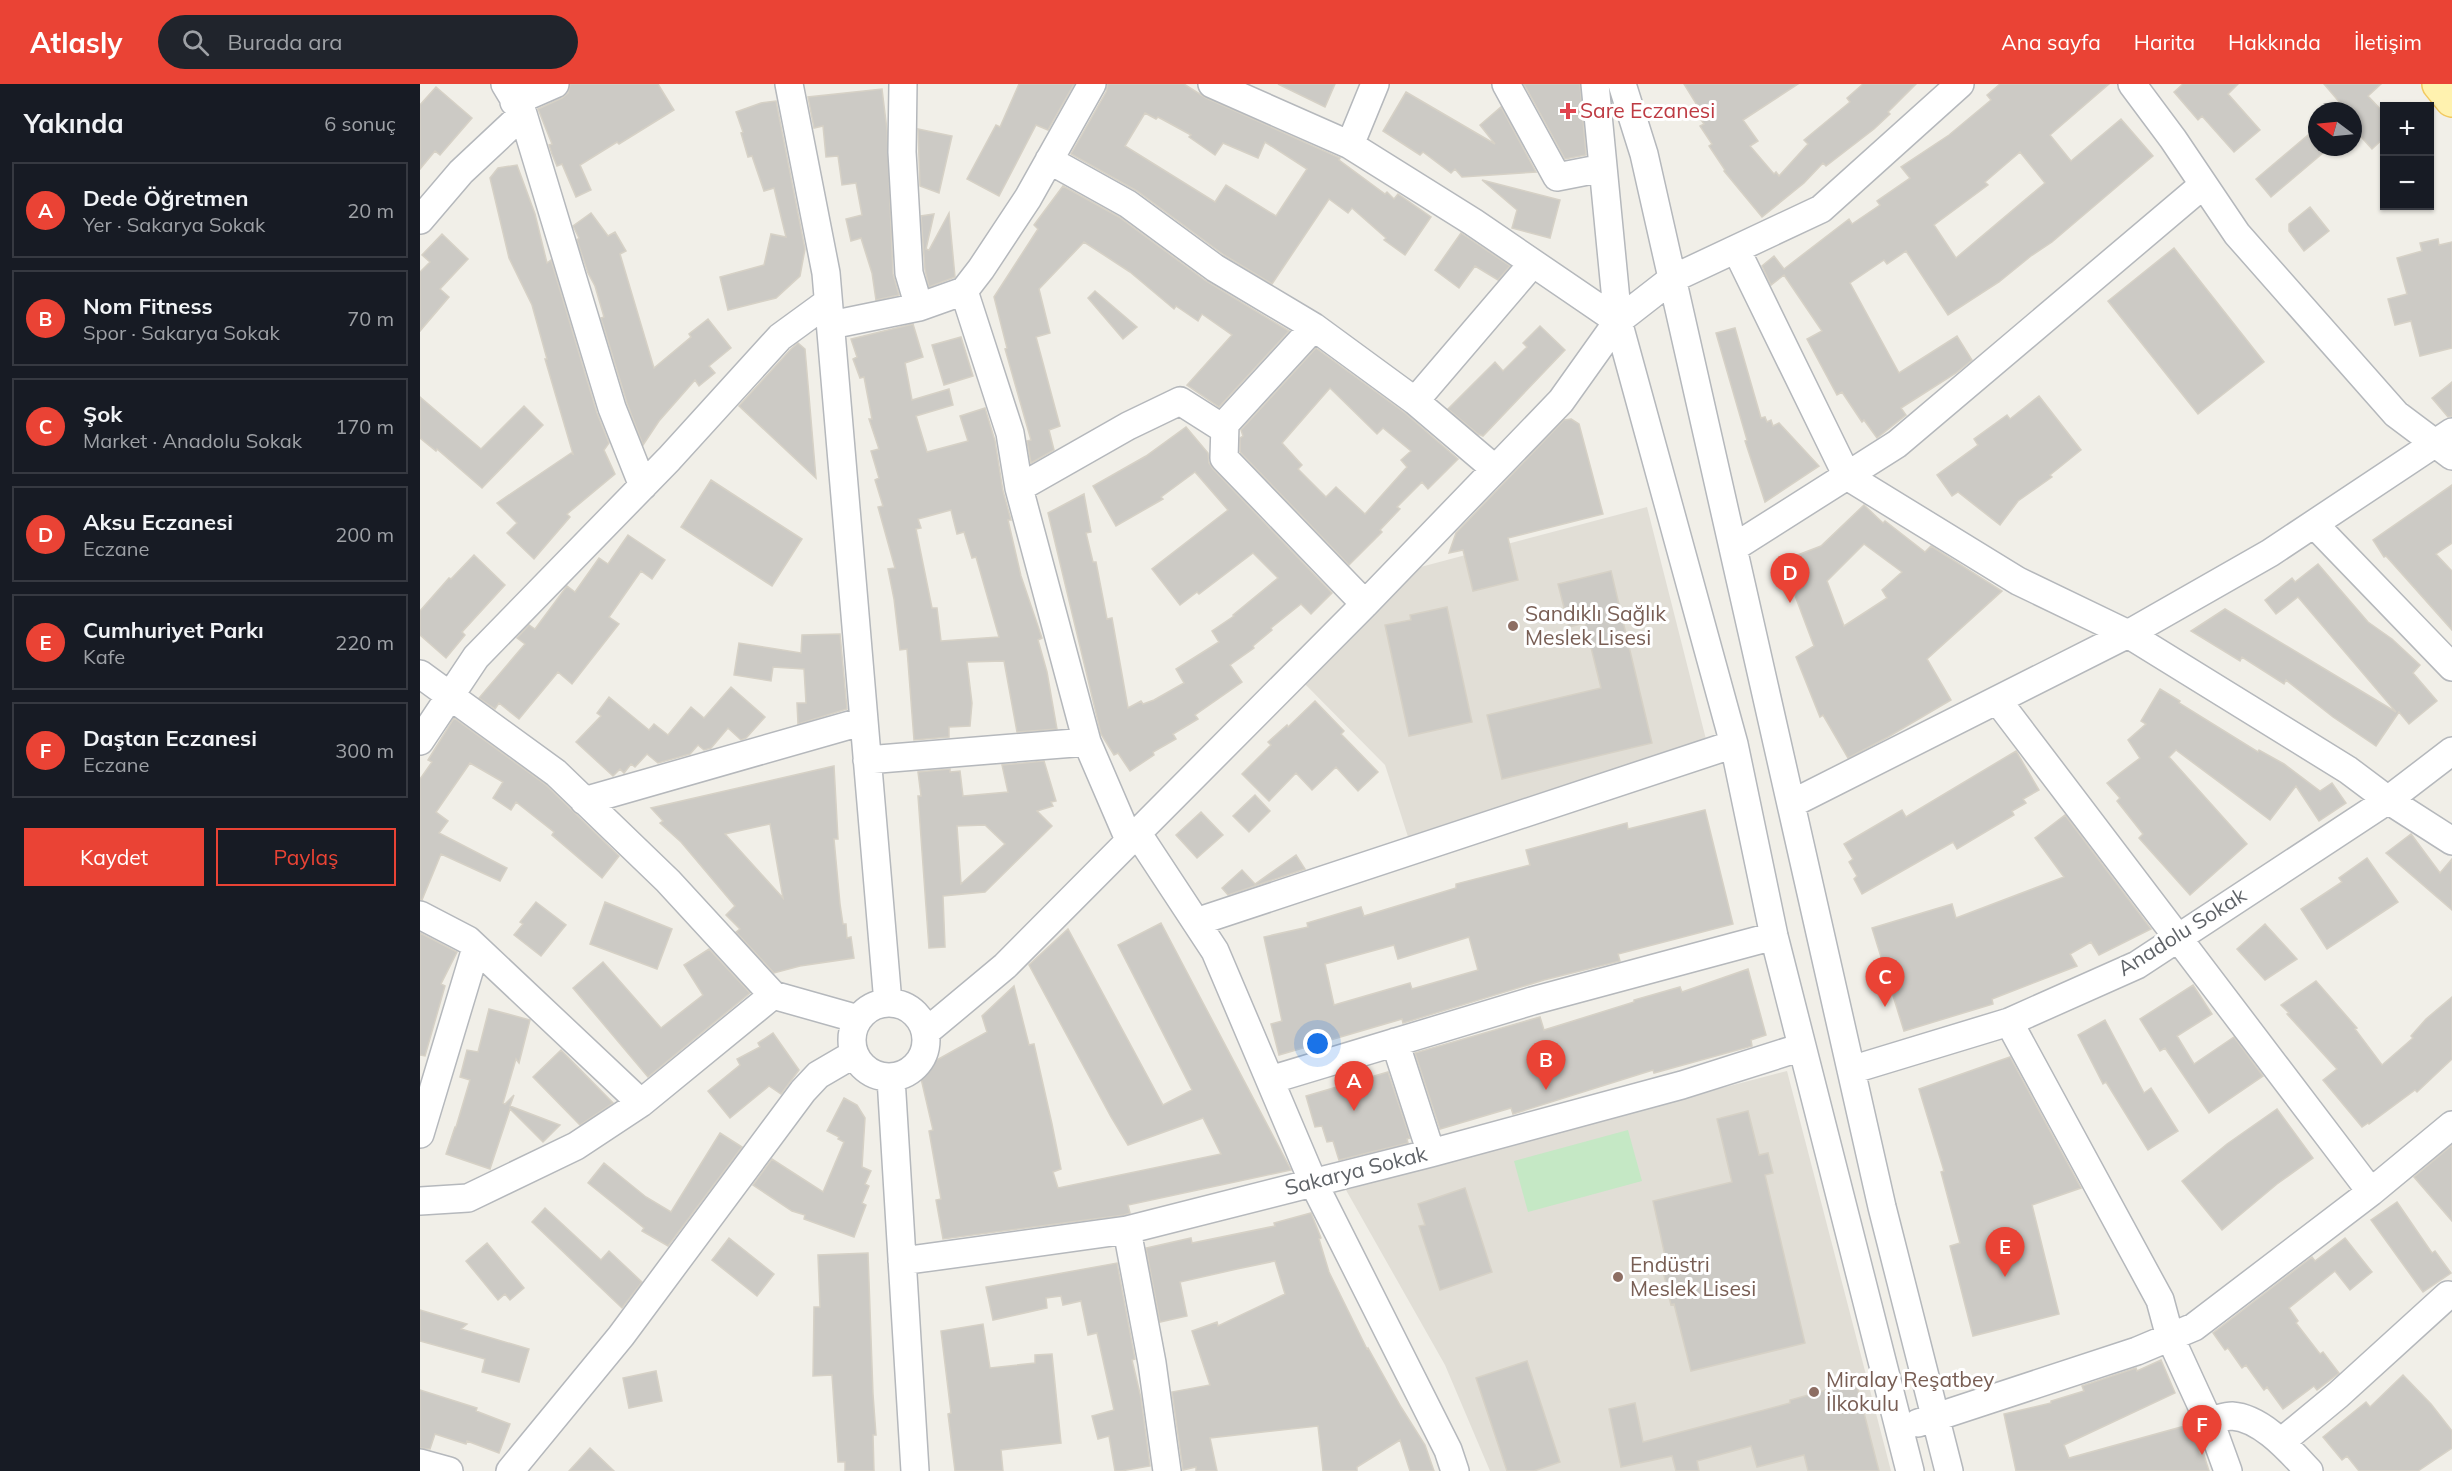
<!DOCTYPE html>
<html lang="tr">
<meta charset="utf-8">
<style>
body{margin:0;font-family:Mulish,sans-serif;background:#20242c;color:#f1f3f6}
.controls{position:absolute;right:18px;top:18px;display:grid;overflow:hidden;border-radius:0px;box-shadow:0 2px 4px #0004}
.controls button{width:54px;height:54px;display:grid;place-items:center;padding:0;border:0;border-bottom:2px solid #363941;background:#171b24;color:#f1f3f6;font:30px sans-serif}
.compass{position:absolute;left:1888px;top:18px;width:54px;height:54px;border-radius:50%;background:#171b24;box-shadow:0 2px 4px #0004;rotate:286deg}
.you{position:absolute;left:898px;top:960px;width:21px;height:21px;margin:-15px;border:4px solid #fff;border-radius:50%;background:#1a73e8;box-shadow:0 0 0 9px #1a73e833}
.badge{display:grid;place-items:center;width:39px;height:39px;border-radius:50%;background:#ea4335;color:#fff;font-size:20px;font-weight:700}
.pin{position:absolute;translate:-50% -50px;filter:drop-shadow(0 2px 3px #0008)}
.pin::after{content:'';position:absolute;top:32px;width:21px;height:18px;background:inherit;clip-path:polygon(0 0,100% 0,50% 100%)}
.list{margin:0;padding:0;list-style:none}
h2{display:flex;justify-content:space-between;align-items:center;height:78px;margin:0;padding:0 24px;font-size:26px}
h2 small{font-size:20px;font-weight:400;color:#9ea1a6}
.list li{display:grid;grid-template-columns:39px 1fr auto;gap:18px;align-items:center;box-sizing:border-box;height:96px;margin:0 12px 12px;padding:0 12px;border:2px solid #363941;border-radius:0px}
.list b{display:block;font-size:22px;white-space:nowrap}
.list p{margin:0;font-size:20px;white-space:nowrap;color:#9ea1a6}
.list em{font-size:20px;font-style:normal;color:#9ea1a6}
.actions{display:flex;gap:12px;padding:18px 24px}
.actions a{flex:1;padding:14px 0;border:2px solid #ea4335;border-radius:0px;text-align:center;font-size:21px;color:#ea4335}
.actions .main{background:#ea4335;color:#fff}
.icon{flex:none;width:33px;height:33px;fill:none;stroke:currentColor;stroke-width:2;stroke-linecap:round;stroke-linejoin:round}
.map{position:relative;flex:none;width:2032px;height:1387px;overflow:hidden}
header{display:flex;align-items:center;gap:36px;box-sizing:border-box;height:84px;padding:0 30px;background:#ea4335;color:#fff}
header strong{font-size:28px}
nav{display:flex;gap:33px;margin-inline-start:auto;font-size:21px}
.search{width:420px;height:54px;background:#20242c;display:flex;align-items:center;gap:15px;box-sizing:border-box;padding:0 21px;border-radius:33px;color:#9ea1a6;font-size:22px}
main{display:flex}
aside{flex:1;background:#171b24}
.map>svg:first-child{display:block}
.education{fill:#e1ded6}
.green{fill:#c5e8c5}
.building{fill:#cccac5;stroke:#d6d1c6;stroke-width:1.5;fill-rule:evenodd}
.lines{fill:none;stroke-linecap:round;stroke-linejoin:round}
.minor-casing{stroke:#b5b8bc;stroke-width:30}
.major-casing{stroke:#f2c960;stroke-width:36}
.minor{stroke:#fff;stroke-width:27}
.major{stroke:#fff2af;stroke-width:33}
.health-dot{fill:#e0444e;stroke:#fff;stroke-width:2}
.education-dot{fill:#8d6e63;stroke:#fff;stroke-width:2}
.labels{text-anchor:middle;stroke-width:6;stroke-linejoin:round;paint-order:stroke}
.health-label{font-size:21px;fill:#be3a42;stroke:#fff;text-anchor:start}
.education-label{font-size:21px;fill:#785e54;stroke:#fff;text-anchor:start}
.street-label{font-size:21px;fill:#5f6368;stroke:#fff}
</style>
<header>
<strong>Atlasly</strong>
<div class="search"><svg class="icon" aria-label="search" viewBox="0 0 24 24"><circle cx="10" cy="10" r="6"/><path d="M15 15l6 6"/></svg>Burada ara</div>
<nav><a>Ana sayfa</a><a>Harita</a><a>Hakkında</a><a>İletişim</a></nav>
</header>
<main>
<aside>
<h2>Yakında<small>6 sonuç</small></h2>
<ul class="list">
<li><span class="badge">A</span><div><b>Dede Öğretmen</b><p>Yer · Sakarya Sokak</p></div><em>20 m</em></li>
<li><span class="badge">B</span><div><b>Nom Fitness</b><p>Spor · Sakarya Sokak</p></div><em>70 m</em></li>
<li><span class="badge">C</span><div><b>Şok</b><p>Market · Anadolu Sokak</p></div><em>170 m</em></li>
<li><span class="badge">D</span><div><b>Aksu Eczanesi</b><p>Eczane</p></div><em>200 m</em></li>
<li><span class="badge">E</span><div><b>Cumhuriyet Parkı</b><p>Kafe</p></div><em>220 m</em></li>
<li><span class="badge">F</span><div><b>Daştan Eczanesi</b><p>Eczane</p></div><em>300 m</em></li>
</ul>
<div class="actions"><a class="main">Kaydet</a><a>Paylaş</a></div>
</aside>
<div class="map">
<svg width="2032" height="1387" viewBox="0 0 2032 1387">
<rect width="100%" height="100%" fill="#f1efe8"/>
<path class="education" d="M1227,423L1290,671L990,759L965,681L880,595L978,489Z
M1367,987L1471,1387H1070L1025,1281L926,1106L1096,1058Z"/>
<path class="green" d="M1208,1046L1222,1097L1108,1128L1094,1077Z"/>
<path class="building" d="M150,0H238L254,26L199,60L197,58L160,81L171,106L156,113L142,80L137,82L132,70L129,61L132,60L118,25L142,14L148,9Z
M599,0H654L628,46L616,41L579,112L547,95L576,41L580,43Z
M688,0H764L786,14L920,74L919,76L965,110L967,108L974,115L978,110L1011,133L985,171L964,156L966,154L932,124L928,129L909,115L852,200L804,171L717,107L651,70L686,8ZM725,29L736,35L738,33L771,51L769,53L795,71L803,59L838,74L845,58L887,85L856,132L806,101L795,118L705,62Z
M858,0H915L905,23Z
M1104,0H1160L1166,71L1145,75Z
M1264,0H1378L1323,36L1338,57L1330,62L1354,90L1356,88L1359,92L1388,60L1384,56L1430,18L1427,14L1443,0H1496L1468,28L1470,30L1454,45L1406,82L1403,79L1384,99L1342,133L1304,87L1305,86L1289,62L1292,60L1280,42L1284,40L1273,24L1277,21Z
M1580,0H1689L1630,51L1651,77L1701,35L1733,72L1632,158L1611,172L1579,198L1528,231L1486,167L1467,180L1464,176L1430,199L1479,289L1537,252L1552,276L1536,289L1481,324L1486,331L1457,354L1444,336L1442,338L1422,308L1417,311L1387,255L1402,247L1364,191L1351,201L1342,182L1354,172L1364,185L1429,135L1432,140L1460,121L1457,117L1490,94L1481,83L1529,51L1571,16L1567,11ZM1600,68L1625,99L1536,174L1514,141L1568,101L1565,98Z
M1763,0H1818L1808,10L1840,46L1814,68L1782,32L1778,36L1754,8Z
M1904,0H1961L1948,12L1965,30V53L1952,65L1935,46L1940,42L1933,34V27H1927Z
M16,3L52,34L20,71L15,67L0,85V21Z
M462,5L467,46L473,190L479,211L456,216L452,189L441,154L431,157L426,135L442,131L436,99L422,101L418,72L406,73L403,42L394,44L388,13Z
M986,8L1075,60L1060,41L1081,23L1116,88L1042,93L1035,85L1031,89L1003,68L1000,71L963,47Z
M356,17L385,165L380,192L356,214L308,226L300,193L344,181L351,150L366,153L354,104L344,107L332,72L328,73L321,49L323,48L316,28L341,19Z
M498,45L532,52L519,109L500,102Z
M1888,51L1903,69L1851,113L1836,95Z
M97,81L115,130L127,179L131,176L177,329L189,359L184,366L195,390L147,430L150,433L114,475L87,449L97,439L77,419L151,369L153,370L125,275H127L112,221L89,174L70,94L78,84Z
M1062,96L1140,116L1130,154L1092,144L1097,126Z
M643,102L699,133L786,197L869,247L799,323L767,301L812,251L782,230L778,237L756,222L754,225L710,188L664,158L619,205L630,249L616,253L640,342L629,346L634,366L611,379L607,357L611,356L585,265L587,264L574,213L618,145L614,141Z
M1890,123L1909,147L1884,167L1869,147V140Z
M171,129L188,152L195,148L206,167L200,170L234,284L271,253L269,250L288,235L311,264L289,282L295,289L279,302L275,296L239,337L223,361L207,319L181,234L184,233L175,202L168,189L157,156L159,154L153,142Z
M529,129L535,193L509,203L505,186L501,132L514,130L506,165L509,166Z
M1041,149L1090,182L1078,196L1055,182L1039,204L1015,186Z
M22,150L48,175L20,205L29,213L0,247V188L10,178L2,171Z
M2018,155L2019,161L2032,158V264L2000,272L1991,237L1975,241L1968,215L1987,210L1977,174L2002,167L2000,159Z
M1754,164L1844,278L1778,330L1688,217Z
M675,207L717,243L703,255L668,214Z
M493,240L503,273L485,279L492,316L529,305L533,321L496,332L507,368L548,357L540,332L565,324L575,357L583,407L591,436H588L601,492L622,554L618,556L627,588L637,645L597,648L584,577L547,578L552,619L550,642L529,643V653L494,656L487,565L480,566L474,515L468,485L475,484L458,423L463,422L455,396L459,394L451,367L459,365L449,335H452L444,293L440,294L433,275L437,273L431,255ZM531,426L537,450L544,448L552,474L556,473L579,553L521,557L517,524H512L496,445L501,444L498,435Z
M1120,242L1145,266L1063,352L1058,350L1028,325L1075,278L1083,287L1107,263L1103,259Z
M1315,244L1341,334L1345,333L1347,338L1351,336L1353,342L1359,339L1399,382L1345,418L1325,357L1327,356L1296,249Z
M541,253L553,292L524,301L512,261Z
M378,259L385,265L396,394L319,322L371,265Z
M896,264L985,329L1038,375L1008,405L1002,398L977,423L980,425L960,446L962,448L929,481L820,368V354L823,352L821,346ZM910,304L957,350L963,344L991,367L981,376L987,383L945,430L916,403L906,413L878,385L882,381L862,359Z
M2032,298V332L2028,333L2012,314Z
M1619,312L1661,366L1630,391L1632,393L1598,417L1580,441L1538,408L1532,412L1517,391L1558,361L1554,355L1587,331L1590,335Z
M0,313L61,365L104,322L123,341L62,404L17,365L16,367L0,354Z
M1151,335L1159,340L1183,430L1088,454L1098,496L1053,507L1043,466L1029,469L1036,449L1144,336Z
M766,343L788,369L789,379L793,385L912,509L891,530L881,520L851,544L852,546L833,562L834,564L810,581L822,598L775,631L778,635L753,650L756,655L733,668L734,671L710,687L698,669L694,671L681,650L628,429L664,410L671,448L666,449L673,478H676L687,535L692,534L708,624L721,617L723,620L734,616L764,599L756,585L799,558L792,547L814,532L813,531L858,494L833,469L779,510L777,508L760,521L732,485L808,426L775,388L741,413L743,415L696,442L673,402L726,372Z
M291,396L382,455L352,502L261,443Z
M2032,401V459L2016,470L2032,487V546L1966,472L1964,473L1953,456Z
M1444,421L1463,439L1465,437L1505,468L1511,462L1582,507L1507,575L1531,616L1468,653L1428,674L1403,631L1400,633L1376,573L1394,562L1362,477L1401,462ZM1444,460L1482,488L1462,506L1467,514L1424,542L1407,497Z
M208,451L245,476L232,495L221,487L189,533L199,540L152,600L138,588L99,635L79,619L75,625L59,614L105,560L97,554L109,541L115,545L147,502L155,508L179,474L188,480Z
M54,471L85,501L42,548L45,551L26,574L0,551V527L29,494L31,495Z
M1898,480L1948,538L1972,555L2000,581L1993,589L2017,617L1989,640L1979,628L1956,662L1913,633L1866,596L1864,600L1822,573L1820,577L1771,547L1805,525L1976,628L1878,513L1856,530L1845,516L1872,494L1875,498Z
M1191,487L1232,659L1082,695L1067,631L1181,604L1165,539L1149,543L1138,500Z
M1027,523L1052,638L989,652L965,541L991,536L990,531Z
M420,550L427,625L378,640L377,619H386L384,585L353,583L351,597L314,591L319,559L381,569L382,551Z
M311,603L345,633L326,654L321,656L308,644L291,664L284,666L278,661L270,670L238,679L227,670L215,683L211,680L204,689L200,685L193,692L156,658L181,632L177,629L189,613L229,646L234,640L248,651L271,623L284,634Z
M1740,605L1760,617L1759,619L1838,668L1839,666L1864,680L1900,707L1912,699L1926,719L1899,737L1876,702L1850,736L1756,666L1749,673L1827,760L1770,811L1719,754L1723,750L1697,717L1700,714L1687,699L1720,674L1708,656L1726,640L1721,637Z
M895,617L924,647L921,650L958,688L938,707L916,683L892,706L876,689L849,717L822,690L851,661L848,658L867,641L868,643Z
M34,634L126,701L199,772L182,794L132,751L134,748L96,718L91,726L73,714L83,698L50,679L16,728L28,737L19,749L87,784L80,797L21,770L2,816L0,815V695L12,678L8,676Z
M1596,667L1619,706L1603,715L1606,719L1592,727L1594,731L1537,765L1533,758L1442,810L1434,795L1437,792L1429,778L1433,775L1424,760L1482,726L1486,733Z
M624,677L636,717L631,718L633,722L617,727L632,742L565,808L523,812L525,863L509,864L498,712H501L498,688L530,685V688L540,687L543,712L588,708L582,681ZM565,741L585,760L541,800L537,742Z
M414,682L418,755H414L420,820L423,840H426L427,854L431,853L434,874L380,882L354,889L316,848L320,845L306,831L315,822L261,758L240,739L243,737L231,724ZM350,740L363,814L305,750Z
M835,711L850,727L829,748L813,732Z
M1285,726L1313,840L1198,870L1200,877L1124,896L983,939L982,935L859,971L851,940L862,937L844,853L888,843L887,839L941,823L944,832L1036,804V800L1110,781L1106,766L1207,739L1208,745ZM1049,853L1058,886L992,905L990,899L914,921L905,880L974,861L978,875Z
M781,728L803,751L777,774L756,751Z
M1645,731L1731,845L1679,871L1671,858L1650,870L1657,882L1572,915L1573,920L1484,947L1452,844L1532,820L1536,834L1644,793L1615,754Z
M1991,750L2020,789L2032,775V826L1966,769Z
M876,771L885,785L808,811L802,804L822,786L835,800Z
M1947,774L1978,818L1907,865L1881,825L1922,798L1919,794Z
M116,818L146,841L121,872L94,851L103,840L100,838Z
M185,818L252,845L237,885L170,860Z
M741,839L871,1086L708,1121L710,1129L704,1131L523,1155L516,1116L521,1115L509,1047L513,1046L499,986L567,948L562,932L594,902L609,961L614,960L632,1040L641,1085L633,1088L638,1104L801,1070L783,1034L708,1061L691,1033L609,881L648,845L743,1021L772,1006L698,861Z
M1845,840L1877,875L1845,896L1817,865Z
M0,849L37,868L21,900L25,902L5,972L0,971Z
M289,865L330,909L228,993L153,904L183,878L241,944L283,911L264,881Z
M1328,885L1346,951L1331,956L1332,962L1234,989L1233,986L1093,1030L1091,1024L1020,1045L995,969L1120,933L1124,946L1214,918V916L1260,903L1262,908Z
M1896,897L1937,944L1935,945L1962,981L1993,954L1991,952L2006,935L2032,913V975L1997,1008L1995,1006L1949,1040L1948,1039L1942,1043L1903,996L1917,985L1867,930L1869,929L1861,921Z
M1773,901L1792,930L1757,952L1774,980L1814,953L1843,992L1789,1029L1745,964L1740,967L1720,935Z
M69,925L110,936L99,979L96,975L83,1019L85,1020L94,1011L90,1022L140,1041L123,1058L90,1025L70,1085L26,1070L35,1043H36L50,996L40,993L47,966L58,968Z
M1685,936L1724,1009L1731,1004L1758,1047L1728,1066L1686,998L1683,1000L1658,951Z
M353,949L379,986L361,1010L349,1002L310,1034L288,1007L320,981L317,975L340,963L338,959Z
M141,966L193,1019L160,1041L113,993Z
M1590,973L1661,1104L1612,1121L1639,1230L1553,1252L1530,1162L1540,1159L1521,1088L1524,1087L1499,1005Z
M968,988L990,1054L987,1055L988,1059L919,1076L913,1057L907,1058L902,1042L895,1043L886,1012Z
M424,1014L437,1021L445,1034L442,1083L451,1087L445,1100L449,1102L442,1119L446,1121L434,1153L384,1135L385,1131L372,1127L333,1101L352,1075L403,1108L424,1058L418,1055L419,1053L407,1047Z
M1857,1025L1893,1074L1857,1100L1802,1146L1762,1097L1807,1060Z
M1328,1027L1339,1071L1348,1069L1353,1089L1345,1091L1385,1259L1271,1287L1254,1220L1251,1221L1242,1183L1247,1181L1233,1117L1312,1098L1297,1035Z
M300,1049L322,1063L248,1162L222,1147L224,1144L168,1099L184,1079L226,1113L251,1128Z
M2032,1061V1137L1994,1093Z
M1045,1104L1072,1188L1020,1206L999,1142L1005,1141L998,1120Z
M1977,1118L2012,1169L2015,1167L2031,1189L2003,1208L1951,1136Z
M125,1124L181,1176L189,1167L222,1198L202,1224L112,1138Z
M891,1129L901,1154L899,1155L909,1188L947,1265L948,1264L981,1323L1005,1361L1014,1387H990L980,1356L937,1383V1387H903L898,1342L790,1354L797,1387H776V1383L763,1386L752,1308L790,1301L772,1247L797,1238L798,1242L865,1210L855,1177L817,1185L760,1198L767,1232L740,1238L726,1164L771,1154L772,1159L855,1142L854,1139Z
M309,1154L354,1190L337,1212L292,1176Z
M1925,1154L1952,1188L1930,1206L1915,1187L1869,1224L1878,1237L1876,1239L1900,1270L1903,1268L1919,1289L1897,1306L1894,1302L1863,1325L1847,1303L1844,1306L1826,1281L1822,1284L1808,1264L1805,1266L1793,1249L1892,1173L1895,1177Z
M67,1159L104,1204L90,1216L85,1210L78,1216L46,1177Z
M448,1169L453,1310L456,1351H453L454,1387H425V1378H418L412,1291L393,1292L394,1223H400L398,1171Z
M697,1179L715,1275L712,1276L721,1314L730,1382L701,1387H695L689,1352L678,1355L672,1332L694,1326L677,1249L668,1251L661,1217L643,1221L641,1212L626,1214L627,1224L573,1236L566,1203Z
M0,1226L47,1240L41,1245L109,1265L99,1298L62,1288L65,1275L0,1257Z
M563,1240L570,1284L615,1279V1271L632,1270L641,1359L581,1366L583,1387H535L528,1330L531,1329L521,1247Z
M1741,1276L1755,1309L1644,1361L1649,1374L1772,1340L1780,1369L1783,1368L1789,1387H1596L1584,1330L1631,1319V1317L1664,1307L1662,1302L1716,1284L1717,1287Z
M1107,1277L1140,1378L1114,1387H1087L1056,1294Z
M236,1287L242,1317L209,1324L203,1294Z
M1983,1291L2011,1320L2032,1347V1364L1998,1387H1939L1927,1372L1922,1376L1903,1353L1946,1318L1950,1323Z
M1436,1298L1459,1387H1388L1384,1371L1337,1383L1331,1362L1277,1377L1279,1387H1256L1252,1372L1201,1383L1189,1325L1215,1319L1223,1358L1370,1319V1316Z
M0,1306L57,1324L56,1327L90,1340L79,1369L47,1357L46,1360L15,1350L10,1365L0,1364Z
M170,1364L194,1387H149Z"/>
<g class="lines">
<defs>
<path id="minor" d="M85,0L103,30L192,324L223,402
M369,0L406,189L468,919
M483,0L482,68L489,189L499,223
M792,0L930,61L1053,138L1198,237
M1086,0L1137,93L1183,84
M1175,0L1198,237L1314,660L1354,852L1490,1387
M1202,0L1224,70L1462,1123L1529,1387
M1712,0L1753,55L1817,150L1976,330L2032,372
M94,18L135,0
M930,61L955,0
M629,76L708,120L795,184L894,243L995,317L1075,385
M0,136L41,88L103,30
M1316,165L1427,392L1598,497L1708,550L1928,686L1968,716L2032,757
M544,207L590,349L599,404L667,658L710,758
M411,241L499,223L544,207L561,185L608,114L672,0
M894,243L805,340L804,374L945,520
M995,317L1113,179
M599,404L708,342L760,317L804,345
M1894,440L2032,583
M1313,464L1477,360L1783,101
M0,590L136,689L248,797L353,911L438,935
M1578,617L1951,1108
M0,657L56,573L249,375L360,253L408,218
M447,676L667,658
M164,717L444,637
M1371,720L1708,550L1850,469L2032,348
M718,750L795,867L893,1098L1028,1366L1035,1387
M0,831L48,856L221,1019
M776,838L1314,660
M432 956a37 37 0 1 1 74 0a37 37 0 1 1-74 0Z
M1589,938L1740,1216L1750,1253L1795,1351L1808,1387
M506,948L585,882L945,520L1141,317L1198,237L1252,195L1401,125L1540,0
M975,958L1011,1069
M1431,986L1589,938L1717,881L1968,716L2032,667
M471,994L495,1387
M850,996L1112,917L1354,852
M0,1050L56,864
M0,1117L48,1114L156,1062L221,1019L353,911
M707,1146L732,1279L747,1387
M482,1177L707,1146L1011,1069L1262,1001L1382,963
M1789,1337C1796,1336 1805,1332 1812,1332C1842,1334 1870,1367 1889,1387
M1498,1339L1717,1267L1774,1243L1951,1108L2032,1041
M1861,1358L1918,1311L2028,1211
M0,1379L29,1387
M90,1387L201,1252L383,1007L398,991L434,970"/>
<path id="major" d="M2019,0L2032,16"/>
</defs>
<use href="#minor" class="minor-casing"/>
<use href="#major" class="major-casing"/>
<use href="#minor" class="minor"/>
<use href="#major" class="major"/>
</g>
<path class="health-dot" d="M1145 18h6v6h6v6h-6v6h-6v-6h-6v-6h6z"/>
<g class="education-dot">
<circle cx="1093" cy="542" r="6"/>
<circle cx="1198" cy="1193" r="6"/>
<circle cx="1394" cy="1308" r="6"/>
</g>
<g class="labels">
<g class="health-label">
<text x="1160" y="34">Sare Eczanesi</text>
</g>
<g class="education-label">
<text x="1105" y="537">Sandıklı Sağlık<tspan x="1105" dy="24">Meslek Lisesi</tspan></text>
<text x="1210" y="1188">Endüstri<tspan x="1210" dy="24">Meslek Lisesi</tspan></text>
<text x="1406" y="1303">Miralay Reşatbey<tspan x="1406" dy="24">İlkokulu</tspan></text>
</g>
<g class="street-label">
<text transform="translate(1762 848) rotate(-32)" y="7">Anadolu Sokak</text>
<text transform="translate(936 1087) rotate(-14)" y="7">Sakarya Sokak</text>
</g>
</g>
</svg>
<div class="controls">
<button>+</button>
<button>−</button>
</div>
<svg class="compass" viewBox="-18 -18 36 36"><path d="M0-13l5 13h-10z" fill="#e53935"/><path d="M0 13l5-13h-10z" fill="#9ea1a6"/></svg>
<div class="you"></div>
<div class="pin badge" style="left:934px;top:1027px">A</div>
<div class="pin badge" style="left:1126px;top:1006px">B</div>
<div class="pin badge" style="left:1465px;top:923px">C</div>
<div class="pin badge" style="left:1370px;top:519px">D</div>
<div class="pin badge" style="left:1585px;top:1193px">E</div>
<div class="pin badge" style="left:1782px;top:1371px">F</div>
</div>
</main>
